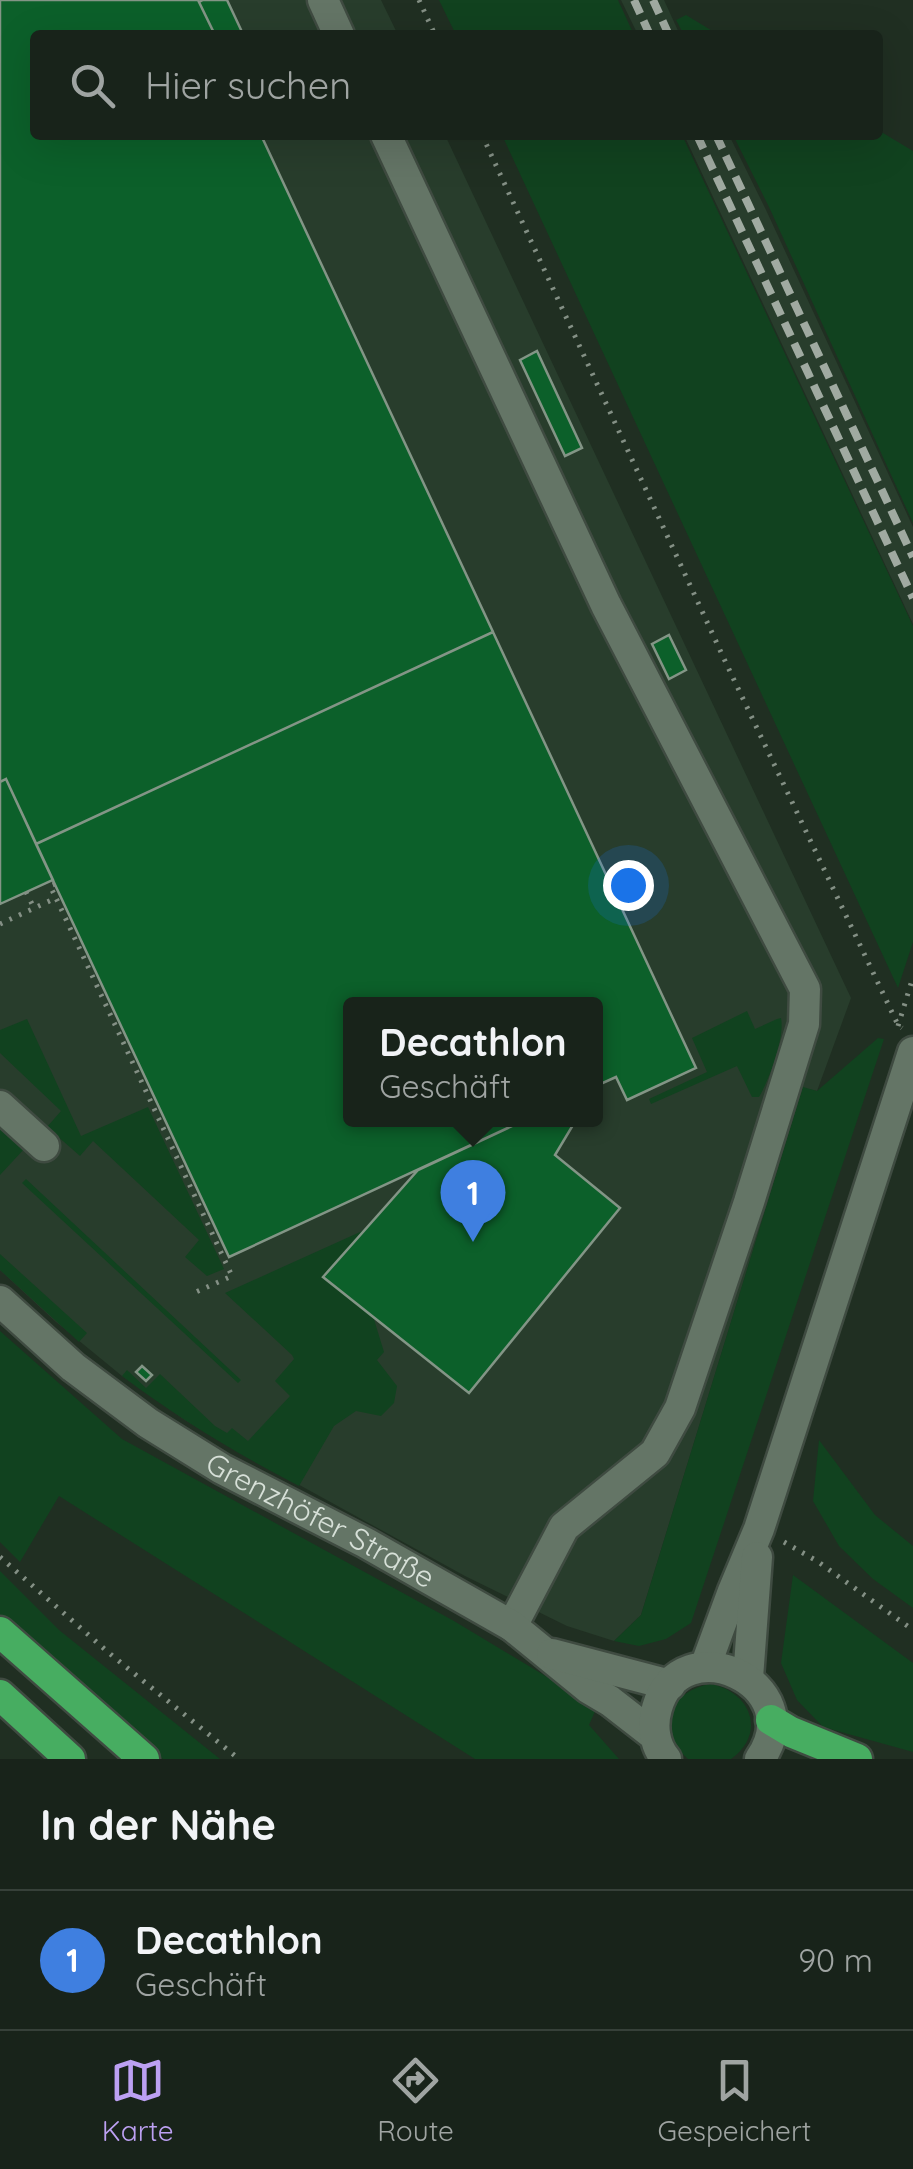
<!DOCTYPE html>
<html lang="de">
<meta charset="utf-8">
<style>
body{margin:0;font-family:Quicksand,sans-serif;background:#252f27;color:#f1f3f6}
.you{position:absolute;left:628px;top:885px;width:35px;height:35px;margin:-25px;border:8px solid #fff;border-radius:50%;background:#1a73e8;box-shadow:0 0 0 15px #1a73e833}
.badge{display:grid;place-items:center;width:65px;height:65px;border-radius:50%;background:#bca0f2;color:#fff;font-size:32px;font-weight:700}
.pin{position:absolute;translate:-50% -82px;filter:drop-shadow(0 2px 5px #0008)}
.pin::after{content:'';position:absolute;top:52px;width:35px;height:30px;background:inherit;clip-path:polygon(0 0,100% 0,50% 100%)}
.popup{position:absolute;left:343px;top:997px;width:260px;height:130px;box-sizing:border-box;display:grid;place-content:center;border-radius:10px;background:#18231a;filter:drop-shadow(0 2px 8px #0005);font-size:32px;white-space:nowrap;color:#9fa4a2}
.popup b{font-size:38px;color:#f1f3f6}
.popup::after{content:'';position:absolute;left:50%;top:100%;margin-left:-20px;border:20px solid transparent;border-top-color:#18231a}
.list{margin:0;padding:0;list-style:none}
h2{display:flex;justify-content:space-between;align-items:center;height:130px;margin:0;padding:0 40px;font-size:42px}
h2 small{font-size:32px;font-weight:400;color:#9fa4a2}
.list li{display:grid;grid-template-columns:65px 1fr auto;gap:30px;align-items:center;box-sizing:border-box;height:140px;padding:0 40px;border-top:2px solid #364039}
.list b{display:block;font-size:38px;white-space:nowrap}
.list p{margin:0;font-size:32px;white-space:nowrap;color:#9fa4a2}
.list em{font-size:32px;font-style:normal;color:#9fa4a2}
.icon{flex:none;width:55px;height:55px;fill:none;stroke:currentColor;stroke-width:2;stroke-linecap:round;stroke-linejoin:round}
.map{position:relative;flex:none;width:913px;height:1759px;overflow:hidden}
.search{position:absolute;background:#18231a;box-shadow:0 10px 40px #0002;left:30px;right:30px;top:30px;height:110px;display:flex;align-items:center;gap:25px;box-sizing:border-box;padding:0 35px;border-radius:10px;color:#9fa4a2;font-size:38px}
.sheet{height:270px;background:#18231a}
nav{display:flex;justify-content:space-around;align-items:center;box-sizing:border-box;height:140px;border-top:2px solid #364039;background:#18231a;font-size:28px;color:#9fa4a2}
nav a{display:grid;justify-items:center;gap:5px}
nav .on{color:#bca0f2}
.map>svg:first-child{display:block}
.built{fill:#283d2c;fill-rule:evenodd}
.green{fill:#11421f}
.building{fill:#0c602a;stroke:#839586;stroke-width:2.5}
.lines{fill:none;stroke-linecap:round;stroke-linejoin:round}
.minor-casing{stroke:#3f4b41;stroke-width:35}
.highway-casing{stroke:#3f4b41;stroke-width:35}
.path{stroke:#849085;stroke-width:5;stroke-dasharray:2.5 8;stroke-linecap:butt}
.minor{stroke:#647566;stroke-width:30}
.highway{stroke:#47ad61;stroke-width:30}
.rail{stroke:#a0aaa1;stroke-width:8;stroke-dasharray:15 8;stroke-linecap:butt}
.labels{text-anchor:middle;stroke-width:10;stroke-linejoin:round;paint-order:stroke}
.street-label{font-size:30px;fill:#d7e0d8;stroke:#202f22}
</style>
<div class="map">
<svg width="913" height="1759" viewBox="0 0 913 1759">
<rect width="100%" height="100%" fill="#202f22"/>
<path class="built" d="M0,0H381L398,35H35V135H445L851,998L817,1091L803,1088L641,1615L614,1641L567,1626L465,1576L221,1442L185,1420L122,1376L55,1321L0,1270ZM350,1004H596V1120H350Z
M621,0H664L680,35H638Z
M684,135H729L766,210L913,527V624Z"/>
<path class="green" d="M439,0H618L634,35H456Z
M686,15L719,35H684L676,20Z
M878,130L913,151V523L769,207L733,135H878Z
M502,135H682L913,626V942L898,988Z
M747,1011L755,1029L777,1019L781,1018C785,1038 769,1080 759,1097H752L750,1093L737,1066L651,1104L649,1099L707,1072L692,1038Z
M27,1019L81,1136L148,1107L224,1269L207,1276L185,1257L199,1240L93,1141L80,1156L47,1127L61,1111L0,1053V1030Z
M878,1038L884,1039L691,1623L666,1639L639,1646L614,1641L641,1615L803,1087L817,1091Z
M0,1119L26,1147L0,1175Z
M26,1179L241,1380L238,1383L22,1183Z
M380,1223L365,1290L384,1352L377,1360L397,1386L394,1403L381,1416L356,1411L334,1426L299,1486C237,1454 178,1418 122,1376L127,1370L146,1388L160,1374L215,1426L227,1433L232,1428L248,1441L290,1396L275,1381L294,1359L292,1355L225,1293Z
M0,1254L87,1333L79,1342L0,1270Z
M0,1331L122,1439L454,1621L597,1707L589,1725L619,1759H475L59,1496L20,1562L0,1542Z
M819,1440L875,1515L913,1546V1608L873,1579L839,1546L813,1501Z
M0,1571L59,1630L220,1759H163L0,1619Z
M793,1575L913,1663V1752L823,1727L797,1700L781,1663Z
M711,1684C751,1692 767,1733 731,1759H688C655,1731 669,1690 711,1684Z"/>
<path class="building" d="M0,0H198L215,35H35V135H261L493,632L36,844L6,779L0,782Z
M203,0H227L243,34L215,35L199,2Z
M537,351L582,448L565,456L520,360Z
M493,632L696,1068L627,1100L616,1077L596,1086V1004H350V1120H525L229,1257L36,844Z
M669,635L686,670L669,679L652,644Z
M6,779L53,880L0,904V782Z
M525,1120H576L555,1155L620,1208L469,1393L323,1277L418,1170Z
M142,1366L152,1375L146,1381L136,1372Z"/>
<g class="lines">
<defs>
<g id="minor">
<path d="M323,0L339,35"/>
<path d="M386,135L606,605L805,989L804,1024L749,1202L680,1408L655,1453L564,1527L512,1626"/>
<path d="M0,1106L44,1146"/>
<path id="s1" d="M0,1301L73,1367L148,1423L222,1469L366,1543L512,1626L588,1688L610,1701L655,1736"/>
<path d="M552,1654L670,1685"/>
<path d="M705,1667L733,1591L759,1529L913,1052"/>
<path d="M748,1678L757,1557"/>
<path d="M666,1759C654,1745 652,1725 657,1708C681,1624 812,1684 760,1759"/>
</g>
<path id="highway" d="M0,1632L144,1759
M0,1695L70,1759
M771,1720L791,1732L857,1759"/>
</defs>
<use href="#minor" class="minor-casing"/>
<use href="#highway" class="highway-casing"/>
<path class="path" d="M419,0L435,35
M482,135L726,663L898,1025L902,1028
M55,884L50,886L56,898
M26,892L34,908
M0,924L56,898L232,1276L196,1292
M898,1026L913,977
M784,1542L817,1561L913,1630
M0,1557L109,1653L239,1759"/>
<use href="#minor" class="minor"/>
<use href="#highway" class="highway"/>
<path class="rail" d="M634,0L650,35
M653,0L669,35
M697,135L913,598
M716,135L913,557"/>
</g>
<g class="labels">
<g class="street-label">
<text dy="10" stroke="none"><textPath href="#s1" startOffset="390">Grenzhöfer Straße</textPath></text>
</g>
</g>
</svg>
<div class="you"></div>
<div class="pin badge" style="left:473px;top:1242px;background:#3f7fe0">1</div>
<div class="popup"><b>Decathlon</b>Geschäft</div>
<div class="search"><svg class="icon" aria-label="search" viewBox="0 0 24 24"><circle cx="10" cy="10" r="6"/><path d="M15 15l6 6"/></svg>Hier suchen</div>
</div>
<section class="sheet">
<h2>In der Nähe<small></small></h2>
<ul class="list">
<li><span class="badge" style="background:#3f7fe0">1</span><div><b>Decathlon</b><p>Geschäft</p></div><em>90 m</em></li>
</ul>
</section>
<nav>
<a class="on"><svg class="icon" aria-label="map" viewBox="0 0 24 24"><path d="M3 6l6-2 6 2 6-2v14l-6 2-6-2-6 2zM9 4v14M15 6v14"/></svg>Karte</a>
<a><svg class="icon" aria-label="directions" viewBox="0 0 24 24"><path d="M12 3l9 9-9 9-9-9zM9 14v-3h6M13 9l2 2-2 2"/></svg>Route</a>
<a><svg class="icon" aria-label="saved" viewBox="0 0 24 24"><path d="M7 4h10v16l-5-4-5 4z"/></svg>Gespeichert</a>
</nav>
